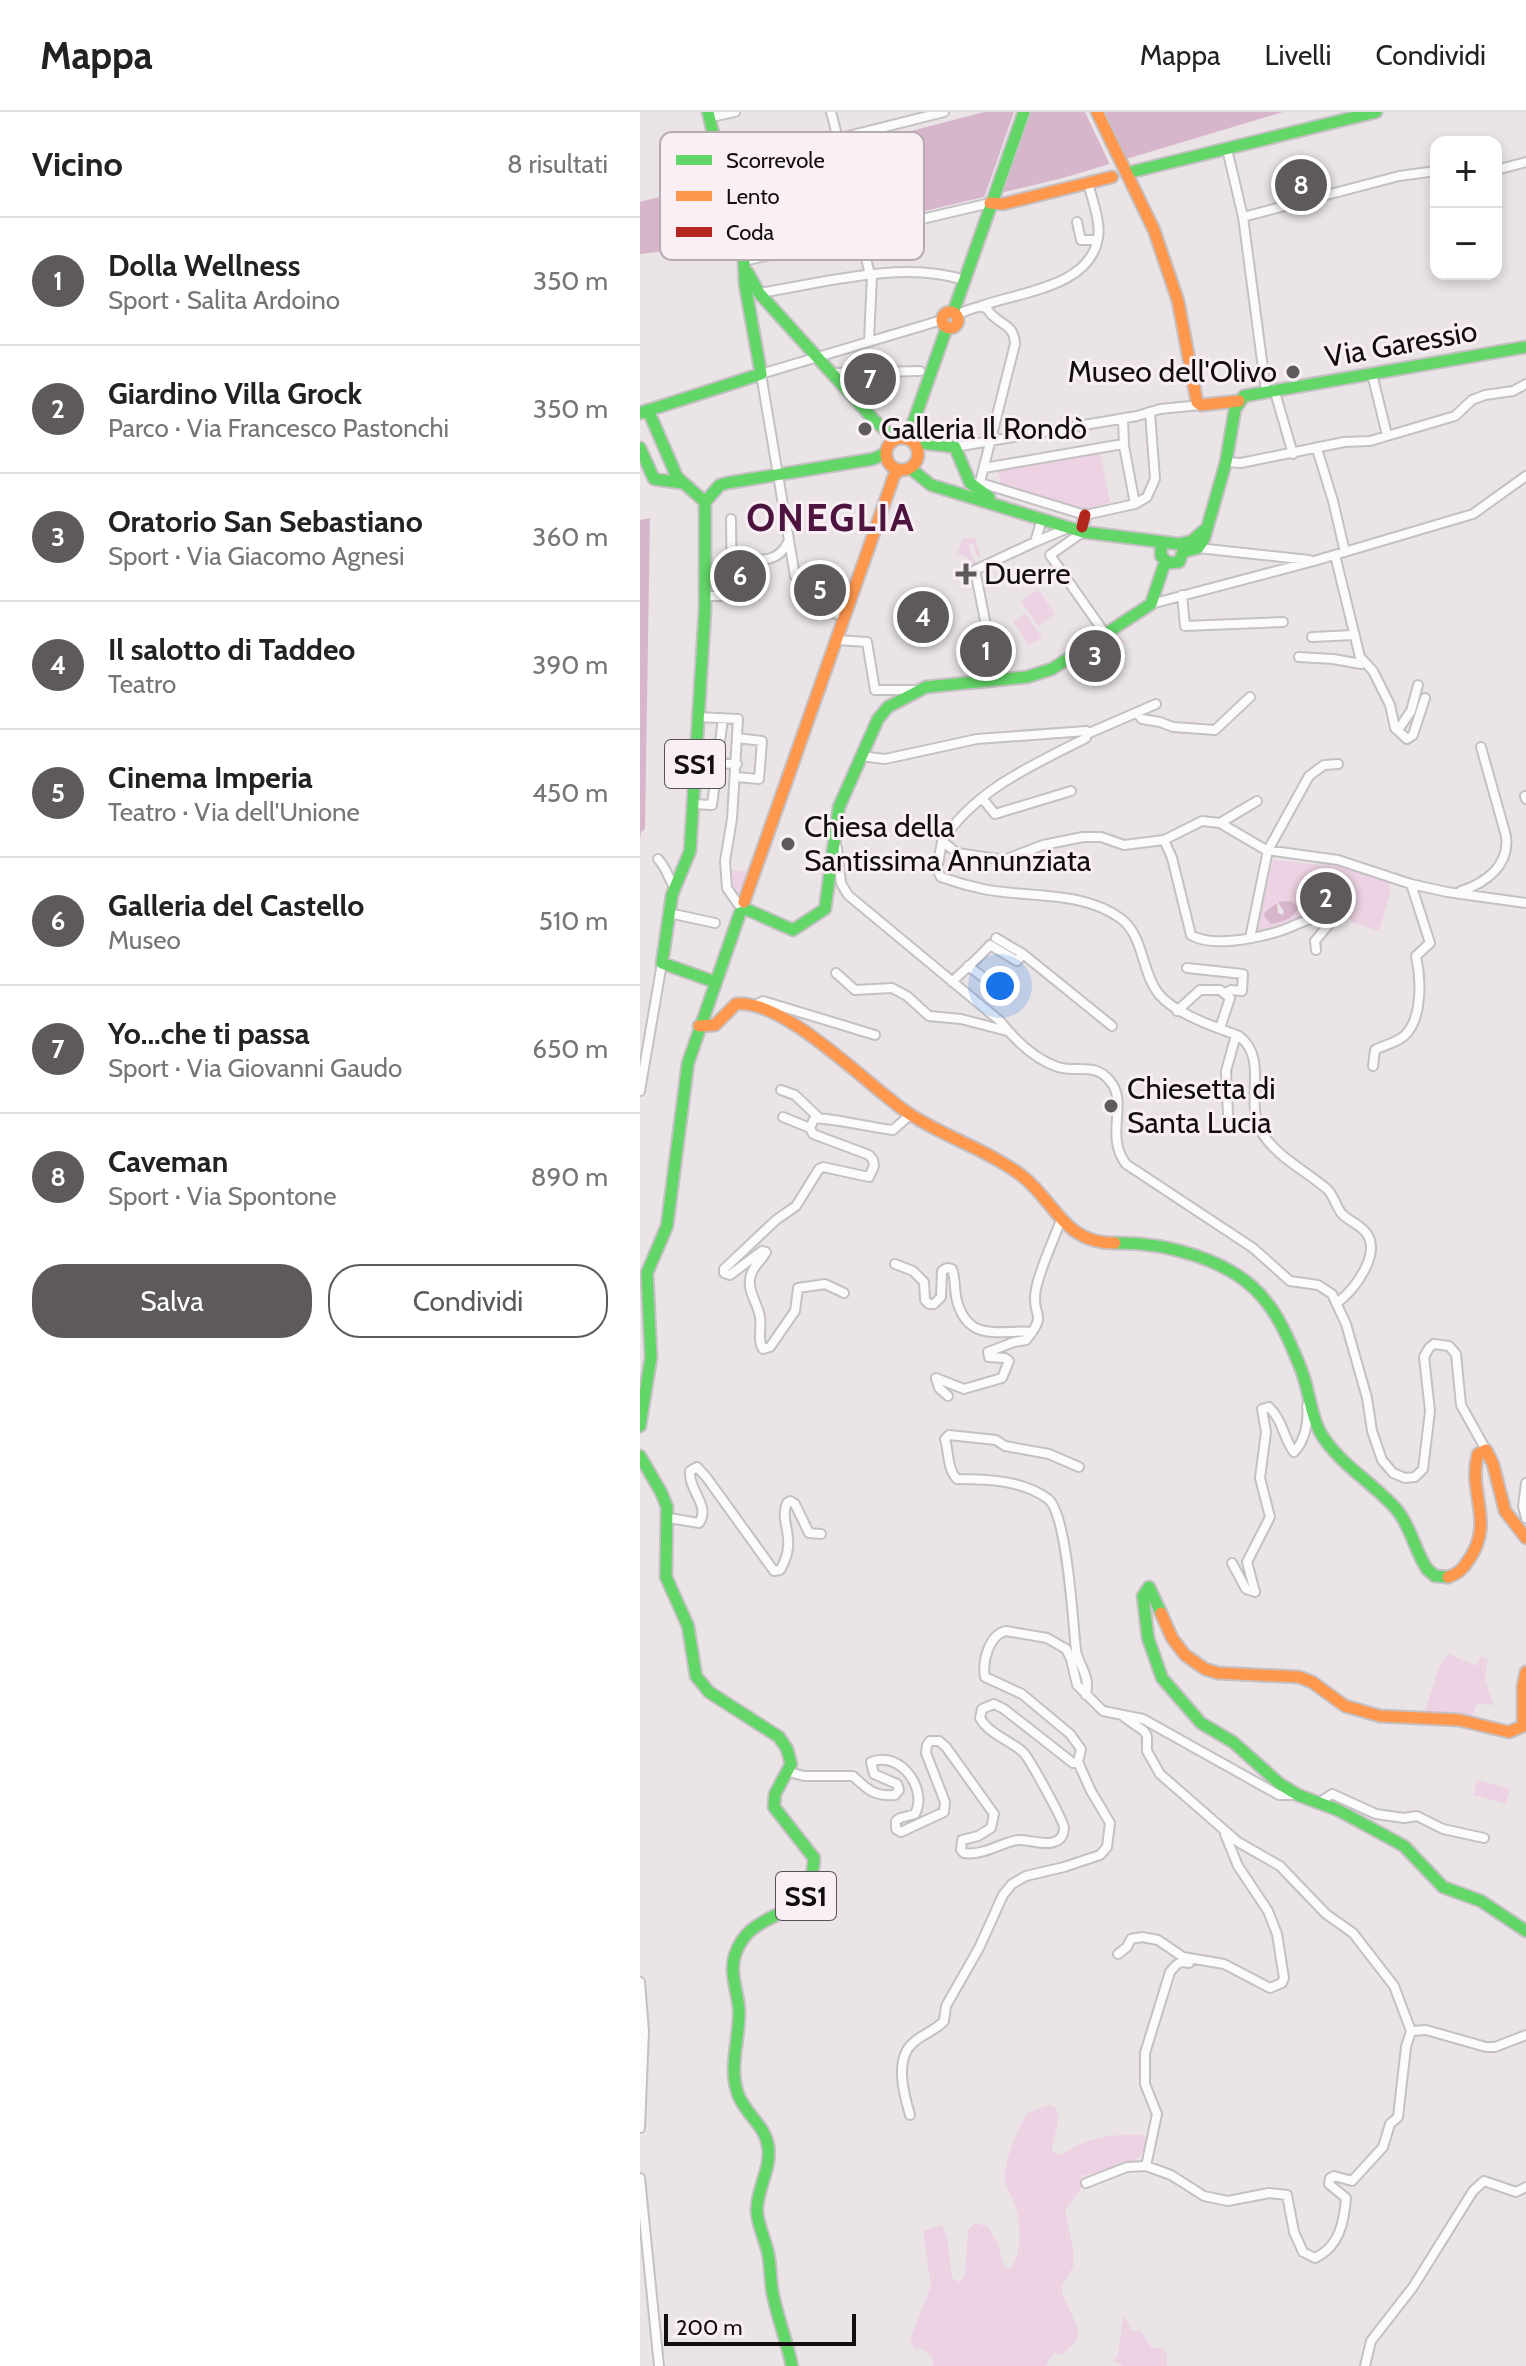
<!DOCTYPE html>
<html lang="it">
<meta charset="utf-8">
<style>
body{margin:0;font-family:Cabin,sans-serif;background:#f6f6f6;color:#222}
.controls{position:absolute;right:24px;top:24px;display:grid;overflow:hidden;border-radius:16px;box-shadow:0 4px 12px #0003}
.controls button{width:72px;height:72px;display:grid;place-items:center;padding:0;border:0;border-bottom:2px solid #e0e0e0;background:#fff;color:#222;font:40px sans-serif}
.scale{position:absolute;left:24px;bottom:20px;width:192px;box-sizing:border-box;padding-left:8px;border:4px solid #120e10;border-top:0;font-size:22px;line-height:28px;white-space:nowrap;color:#120e10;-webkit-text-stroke:6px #f9eff5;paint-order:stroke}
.you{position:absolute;left:360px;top:874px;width:28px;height:28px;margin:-20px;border:6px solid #fff;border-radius:50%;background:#1a73e8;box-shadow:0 0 0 12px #1a73e833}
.badge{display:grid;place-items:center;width:52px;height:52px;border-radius:50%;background:#5e595b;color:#fff;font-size:26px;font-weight:700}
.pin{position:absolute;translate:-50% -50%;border:4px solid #fff;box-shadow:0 2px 8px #0006}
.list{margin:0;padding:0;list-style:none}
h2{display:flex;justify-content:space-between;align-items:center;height:104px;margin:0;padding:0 32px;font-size:34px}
h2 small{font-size:26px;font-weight:400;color:#767676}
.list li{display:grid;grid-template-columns:52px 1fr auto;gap:24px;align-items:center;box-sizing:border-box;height:128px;padding:0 32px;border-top:2px solid #e0e0e0}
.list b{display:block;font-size:30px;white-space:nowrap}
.list p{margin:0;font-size:26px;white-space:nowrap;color:#767676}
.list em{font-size:26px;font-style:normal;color:#767676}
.actions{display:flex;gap:16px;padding:24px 32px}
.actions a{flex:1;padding:18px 0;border:2px solid #5e595b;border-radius:32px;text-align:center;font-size:28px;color:#5e595b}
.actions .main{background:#5e595b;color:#fff}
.map{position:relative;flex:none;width:886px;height:2254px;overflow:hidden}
header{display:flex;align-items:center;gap:48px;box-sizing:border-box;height:112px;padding:0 40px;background:#fff;border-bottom:2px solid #e0e0e0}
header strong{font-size:38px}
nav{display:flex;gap:44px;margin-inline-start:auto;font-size:28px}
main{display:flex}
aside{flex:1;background:#fff}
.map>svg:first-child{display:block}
.green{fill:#ecd2e2;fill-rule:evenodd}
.water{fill:#d7b5cb}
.pier{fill:#eae4e7}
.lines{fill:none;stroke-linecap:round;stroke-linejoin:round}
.street-casing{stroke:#c5c0c3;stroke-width:12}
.fast-casing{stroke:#c5c0c3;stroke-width:15}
.slow-casing{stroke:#c5c0c3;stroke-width:15}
.jam-casing{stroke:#c5c0c3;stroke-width:15}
.street{stroke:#fcfbfb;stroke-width:8}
.fast{stroke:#63d668;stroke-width:11}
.slow{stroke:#ff974d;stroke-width:11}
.jam{stroke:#b3261e;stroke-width:11}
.poi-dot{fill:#5e595b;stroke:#f9eff5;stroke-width:3}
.labels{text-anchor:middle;stroke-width:6;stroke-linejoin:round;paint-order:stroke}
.shield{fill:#f9eff5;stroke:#575255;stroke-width:2}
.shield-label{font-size:28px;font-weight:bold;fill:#120e10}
.street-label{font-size:30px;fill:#120e10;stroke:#f9eff5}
.poi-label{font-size:30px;fill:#120e10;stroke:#f9eff5;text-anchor:start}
.district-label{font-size:38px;font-weight:bold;letter-spacing:2px;fill:#4c143e;stroke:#f9eff5}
.key{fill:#f9eff5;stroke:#b4acb0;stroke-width:2}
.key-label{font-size:22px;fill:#120e10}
</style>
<header>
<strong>Mappa</strong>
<nav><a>Mappa</a><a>Livelli</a><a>Condividi</a></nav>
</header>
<main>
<aside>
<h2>Vicino<small>8 risultati</small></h2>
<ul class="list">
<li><span class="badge">1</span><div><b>Dolla Wellness</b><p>Sport · Salita Ardoino</p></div><em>350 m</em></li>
<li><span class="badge">2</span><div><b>Giardino Villa Grock</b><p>Parco · Via Francesco Pastonchi</p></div><em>350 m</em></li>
<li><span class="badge">3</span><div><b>Oratorio San Sebastiano</b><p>Sport · Via Giacomo Agnesi</p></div><em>360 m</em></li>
<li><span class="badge">4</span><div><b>Il salotto di Taddeo</b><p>Teatro</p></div><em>390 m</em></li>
<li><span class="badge">5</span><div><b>Cinema Imperia</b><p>Teatro · Via dell'Unione</p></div><em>450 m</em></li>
<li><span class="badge">6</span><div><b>Galleria del Castello</b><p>Museo</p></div><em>510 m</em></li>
<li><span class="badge">7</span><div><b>Yo...che ti passa</b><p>Sport · Via Giovanni Gaudo</p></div><em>650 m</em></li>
<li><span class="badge">8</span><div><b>Caveman</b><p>Sport · Via Spontone</p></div><em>890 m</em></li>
</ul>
<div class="actions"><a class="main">Salva</a><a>Condividi</a></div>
</aside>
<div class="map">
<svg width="886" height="2254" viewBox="0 0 886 2254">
<rect width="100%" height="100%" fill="#eae4e7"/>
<path class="green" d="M460,341L470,390L444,399L361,374L358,358Z
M323,426H335L341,446L336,442L334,432H329L331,444L337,452L336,455L329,452L328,446L317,442Z
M398,477L415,502L398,514L381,489Z
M385,501L402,526L389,533L373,510Z
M475,520L484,529L483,535L432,564L431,561L438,558L429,552Z
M633,748L695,754L748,767L750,782L739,819L714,811L697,795L689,801L613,823ZM638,790L654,804L631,812L624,804L625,800Z
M91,758L109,760L99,786L95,782Z
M809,1542L834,1553H837L840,1544L848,1547L845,1566L853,1593L837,1592L830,1607L796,1605L785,1599L799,1555Z
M837,1668L870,1677L866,1692L833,1683Z
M409,1993L415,1995L419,2005L412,2036L413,2040L421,2043C427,2040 431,2036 438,2033C453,2025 485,2021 503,2023L507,2029C504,2056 463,2058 441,2064L442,2075L425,2098L434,2142L433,2155L422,2173V2180L438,2218C440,2230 429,2234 423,2243L414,2241L406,2254H293L292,2244L282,2237L274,2236L270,2227L291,2174L283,2119L302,2113L307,2125L312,2166L319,2170L325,2164L328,2118L335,2111L348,2115L357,2130L364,2154L370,2157C382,2143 381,2112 376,2096C373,2085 366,2078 365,2066C364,2049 378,2016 387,2001Z
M485,2205L492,2219H501L511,2235L522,2236L527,2242V2254H483L473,2249L478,2243L483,2207Z"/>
<path class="water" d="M344,0H643L423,66L114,140L73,133L0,142V90Z
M10,406L5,717L1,720L0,728V408Z
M650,789L658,794C657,806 642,810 631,812L624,804L625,800L637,791L638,801L642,803L644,800L638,790Z"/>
<path class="pier" d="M374,0H390L360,84L344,86Z
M445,0H459L484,51L471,55Z"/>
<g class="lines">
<defs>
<path id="street" d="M70,0L76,4L95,0
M191,0L198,27
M587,37L603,105L626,279
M81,56L304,0
M856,58L886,50
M603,105L759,64L796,59
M437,110L441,128H457
M220,121L230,163
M104,149L350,91
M119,181C184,171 261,148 324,168
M341,194C380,180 450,175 458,126C461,110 452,87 448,71
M316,203C324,200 334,194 342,195C349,196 347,198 352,203C363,214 374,213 375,232L339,374
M229,229L232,163
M192,261L280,259
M732,262L747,323
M634,277L653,342
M483,307L484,334L495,392
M315,335L497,304L520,297L561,293
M677,337L693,389L705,440
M586,350L601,351L704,330L730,329L815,304L832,288L845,283L873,279L886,272
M344,356L483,332
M330,371L344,372L445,403L495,392L507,385L515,367L510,300
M402,407L395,430L428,416
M443,420L410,443L466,523
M558,436L669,448
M695,443L720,545L733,559L750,593L755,616L767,627L773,623L785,586
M92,448C114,448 138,453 148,430
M542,483L545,514L643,510
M66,484H92L91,407
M511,492L674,449L833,402L886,364
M196,502L188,499L185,466L159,469L155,464L121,262L302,208
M672,525L714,523
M196,528L227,530L235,578H276
M659,545L693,547L721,552L724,549
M357,569L335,458L395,430
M498,602L502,607L520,610L533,615L575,618L610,585
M58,605L98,607L92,707L85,749L87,776L98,792
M758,618L771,599L778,573
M447,622L516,592
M221,644L245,647L337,627L446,619V626C393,653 336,677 302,729L317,741L364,748L403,733L443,725H461L484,733L524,728L562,709L580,711L626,738L698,748L771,772L807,780L886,791
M55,650L97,652
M96,665L119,667L122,629L97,626
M885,684L886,687
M342,686L355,702L431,679
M53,692L72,693L83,606
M580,711L617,689
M524,728L532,746L551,823C572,836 617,826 640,819C656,814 671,803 689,805L690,811L675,829L676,838
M302,729L297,758L301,765C315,770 329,774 343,777C387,786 441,778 480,806C504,823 501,859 518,881C533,901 575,915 599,924C630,948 603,990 622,1021C637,1045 666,1059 687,1077C695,1085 696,1096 703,1103C711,1110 721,1113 727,1122C741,1143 714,1178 698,1190
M197,736L201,771L208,783L360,909C375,928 394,947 418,955C437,961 455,950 470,969C489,991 464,1023 486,1052L613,1136L650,1169L678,1173L692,1182L706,1212L727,1286L732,1319L742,1348L753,1361L765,1366L775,1365L783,1357L790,1299L784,1245L789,1236L794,1232L809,1234L816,1242L821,1293L846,1338
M18,747C26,755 28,766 35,776
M821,779C846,771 870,753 866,724L841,635
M29,801L75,811
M356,826L383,842L472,914
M610,826L628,738L669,664L684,653L698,652
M328,854L370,885
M547,856L603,862L602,879L591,878L585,881
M196,861L215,878L252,876L267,884L289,904L321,907L367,919
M312,870C325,857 338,847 350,833L377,849L383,842
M115,893L123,889L235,923
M537,899L560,878H580L590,886L580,916
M733,954L735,938C744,933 756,931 764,924C783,907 781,866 776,844L790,831L771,772
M141,978L155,983L178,1005
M0,979L22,851
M588,1003L586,959L596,923
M143,1005L170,1016
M255,1152L273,1159L284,1170L285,1188L289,1192H294L301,1185L302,1159L307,1156L312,1157C316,1167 314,1178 317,1189C329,1232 361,1217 392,1220
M204,1181L185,1172L158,1176L155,1199L130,1235L123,1237C117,1229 122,1216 120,1205C118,1192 108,1180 110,1168C111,1155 121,1150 126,1140L122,1139L90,1163L84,1161V1157L136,1108L156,1094L179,1057L183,1055L229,1065L234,1054L233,1048L229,1043L173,1022L170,1016L174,1007C183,1004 238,1017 253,1018L271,1002
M308,1284L299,1276L296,1266L324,1277L362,1266L369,1249L365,1246L349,1245L348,1240L374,1230L386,1228C410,1198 390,1207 396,1177C401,1153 414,1128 422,1105
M439,1355L409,1342L365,1334L356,1328L309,1323L305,1327C309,1340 307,1357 317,1367C346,1367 383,1368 408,1387C427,1401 433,1511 436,1539C441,1558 450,1563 446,1583
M886,1371L883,1394L886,1406
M29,1406L59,1411C71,1394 48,1378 50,1359L57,1355L67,1366L134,1459L140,1458C159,1427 138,1410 147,1391L150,1389L155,1392L169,1421L181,1422
M592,1451L606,1477L615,1480L607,1450L630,1405L620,1366L626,1320L622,1297L629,1295C644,1310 643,1326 654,1340C665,1329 669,1309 667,1294
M484,1605L504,1619L507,1624V1639L520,1662L598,1730L640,1754L686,1802L713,1821L754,1874L771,1919L786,1918L846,1935H855L886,1923
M149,1660L164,1664H213C227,1677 234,1685 255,1683L259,1678L257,1672L234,1662L231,1650C262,1638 288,1679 275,1702L260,1706L256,1709V1717L261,1720L304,1700L305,1690L286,1641L287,1633L290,1629H299L306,1635L354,1702L351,1716L338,1724L322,1728L321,1738L324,1741C343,1744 360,1731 378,1728C389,1727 403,1734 414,1730C421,1728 424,1722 424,1716C424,1709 389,1646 383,1640C369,1628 349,1622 340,1606L342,1597L354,1592L364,1597L433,1651L438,1650L441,1637L430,1622L382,1582L345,1565C342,1549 349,1523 366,1519L407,1526L426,1537L431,1547L437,1573L463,1599L503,1607L639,1683H658
M680,1690L692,1682L736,1702L764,1706L777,1704L803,1717L844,1726
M478,1842L487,1835L491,1827L502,1825L518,1828L543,1845L584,1852L630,1876L642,1871L644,1866L637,1822L628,1799L598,1754L585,1722
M0,1870L4,1919L0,2016
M270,2003C264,1983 254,1947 273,1931C282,1922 295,1919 304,1909L306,1894L339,1836L363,1783L372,1772L386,1764L424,1755L460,1743L467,1735L470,1711L451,1679L438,1650
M506,2054L531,2063L564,2084L588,2089L629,2081L647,2083L654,2120L663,2140L675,2146C699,2135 704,2111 706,2086L689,2072L690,2066L694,2064L712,2069L743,2035L750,2012L758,2005L766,1935L771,1919
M0,2066L19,2254
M446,2071L487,2055L506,2054L517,2002L505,1972V1941L530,1860C536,1853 539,1848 549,1851
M725,2254L731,2229L773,2175L833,2079L844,2069L876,2080L886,2075"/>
<path id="fast" d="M491,60L736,0
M108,161L119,181L234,308L255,327
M313,201L384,0
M8,298L37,365L65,390
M0,301L121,262L105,172L104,149L68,0
M271,328L272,314L307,215
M274,330L315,335L330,371L349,385
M0,336L14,367L42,371
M270,356L291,373L443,420L539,432L552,429L563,419
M521,437V444L528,451L539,450L543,440
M543,440L558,436L564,427L586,350L595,297L604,284L886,235
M108,798L153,818L185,797L199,695L238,607L248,595L286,575L387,565L412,557L511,492L525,450
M75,870L22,851L32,783L50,739L65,498V390L80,373L87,371L233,347L246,341
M475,1131C524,1130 592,1147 624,1187C641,1207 651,1233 661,1257C669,1277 670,1301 680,1320C699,1353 733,1370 757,1398C771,1415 775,1439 787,1457L795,1464L808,1465
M0,1314L11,1245L7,1161L27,1114L48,951L100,801
M0,1344L21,1380L27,1395L26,1465L48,1514L56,1564L69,1580L139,1625L147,1637L151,1652L135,1682L134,1695L174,1746C171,1816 112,1791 95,1843C89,1861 98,1880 99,1898C100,1926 88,1955 98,1982C105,2002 125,2013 128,2034C132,2057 116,2077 117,2100C118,2114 125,2127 128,2141C131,2155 130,2169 133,2183C138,2207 147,2230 152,2254
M521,1501L509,1475L503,1484L508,1526L522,1566L561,1611L593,1630L640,1672L658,1683L698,1698L764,1734L803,1775L841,1789L886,1819"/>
<path id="slow" d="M457,0L514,118L538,189L557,290L561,293L599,289
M350,91L363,92L472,65
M302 208a8 8 0 1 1 16 0a8 8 0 1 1-16 0Z
M246 342a16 16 0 1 1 32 0a16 16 0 1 1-32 0Z
M104,790L254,364L259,358
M59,914L75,913L96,892C144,886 228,974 268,1001C304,1025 346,1037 381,1063C416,1090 424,1132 475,1131
M808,1465C818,1462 823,1457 828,1449C856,1410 827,1381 838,1342L846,1338L853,1352L865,1399L886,1426
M521,1501L532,1526L545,1543L565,1557L578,1561L659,1565L672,1570L705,1594L740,1604L819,1608L869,1620L883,1614V1575L886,1560"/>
<path id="jam" d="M442,415L445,403"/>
</defs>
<use href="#street" class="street-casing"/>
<use href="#fast" class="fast-casing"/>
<use href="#slow" class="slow-casing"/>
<use href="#jam" class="jam-casing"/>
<use href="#street" class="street"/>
<use href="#fast" class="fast"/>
<use href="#slow" class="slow"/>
<use href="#jam" class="jam"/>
</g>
<g class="poi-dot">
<circle cx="653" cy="260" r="8"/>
<circle cx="225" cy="317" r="8"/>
<path d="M322 450h8v8h8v8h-8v8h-8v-8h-8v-8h8z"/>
<circle cx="148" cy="732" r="8"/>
<circle cx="471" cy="994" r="8"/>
</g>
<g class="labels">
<g class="shield">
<rect x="25" y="628" width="60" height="48" rx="6"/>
<rect x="136" y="1760" width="60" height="48" rx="6"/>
</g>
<g class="shield-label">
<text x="55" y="662">SS1</text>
<text x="166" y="1794">SS1</text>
</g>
<g class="street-label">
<text transform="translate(761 232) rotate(-10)" y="10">Via Garessio</text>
</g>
<g class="poi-label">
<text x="637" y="270" text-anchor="end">Museo dell'Olivo</text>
<text x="241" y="327">Galleria Il Rondò</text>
<text x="344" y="472">Duerre</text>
<text x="164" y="725">Chiesa della<tspan x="164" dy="34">Santissima Annunziata</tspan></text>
<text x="487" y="987">Chiesetta di<tspan x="487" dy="34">Santa Lucia</tspan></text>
</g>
<g class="district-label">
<text x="191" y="419">ONEGLIA</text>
</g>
</g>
<rect x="20" y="20" width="264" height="128" rx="12" class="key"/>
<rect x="36" y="43" width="36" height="10" fill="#63d668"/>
<rect x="36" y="79" width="36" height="10" fill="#ff974d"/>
<rect x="36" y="115" width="36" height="10" fill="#b3261e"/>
<g class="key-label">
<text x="86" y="56">Scorrevole</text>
<text x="86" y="92">Lento</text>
<text x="86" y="128">Coda</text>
</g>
</svg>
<div class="controls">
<button>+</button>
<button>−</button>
</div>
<div class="scale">200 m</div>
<div class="you"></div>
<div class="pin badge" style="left:346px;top:539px">1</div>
<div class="pin badge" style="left:686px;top:786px">2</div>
<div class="pin badge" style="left:455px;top:544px">3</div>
<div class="pin badge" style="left:283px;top:505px">4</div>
<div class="pin badge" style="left:180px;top:478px">5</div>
<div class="pin badge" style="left:100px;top:464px">6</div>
<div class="pin badge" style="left:230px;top:267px">7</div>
<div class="pin badge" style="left:661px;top:73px">8</div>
</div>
</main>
